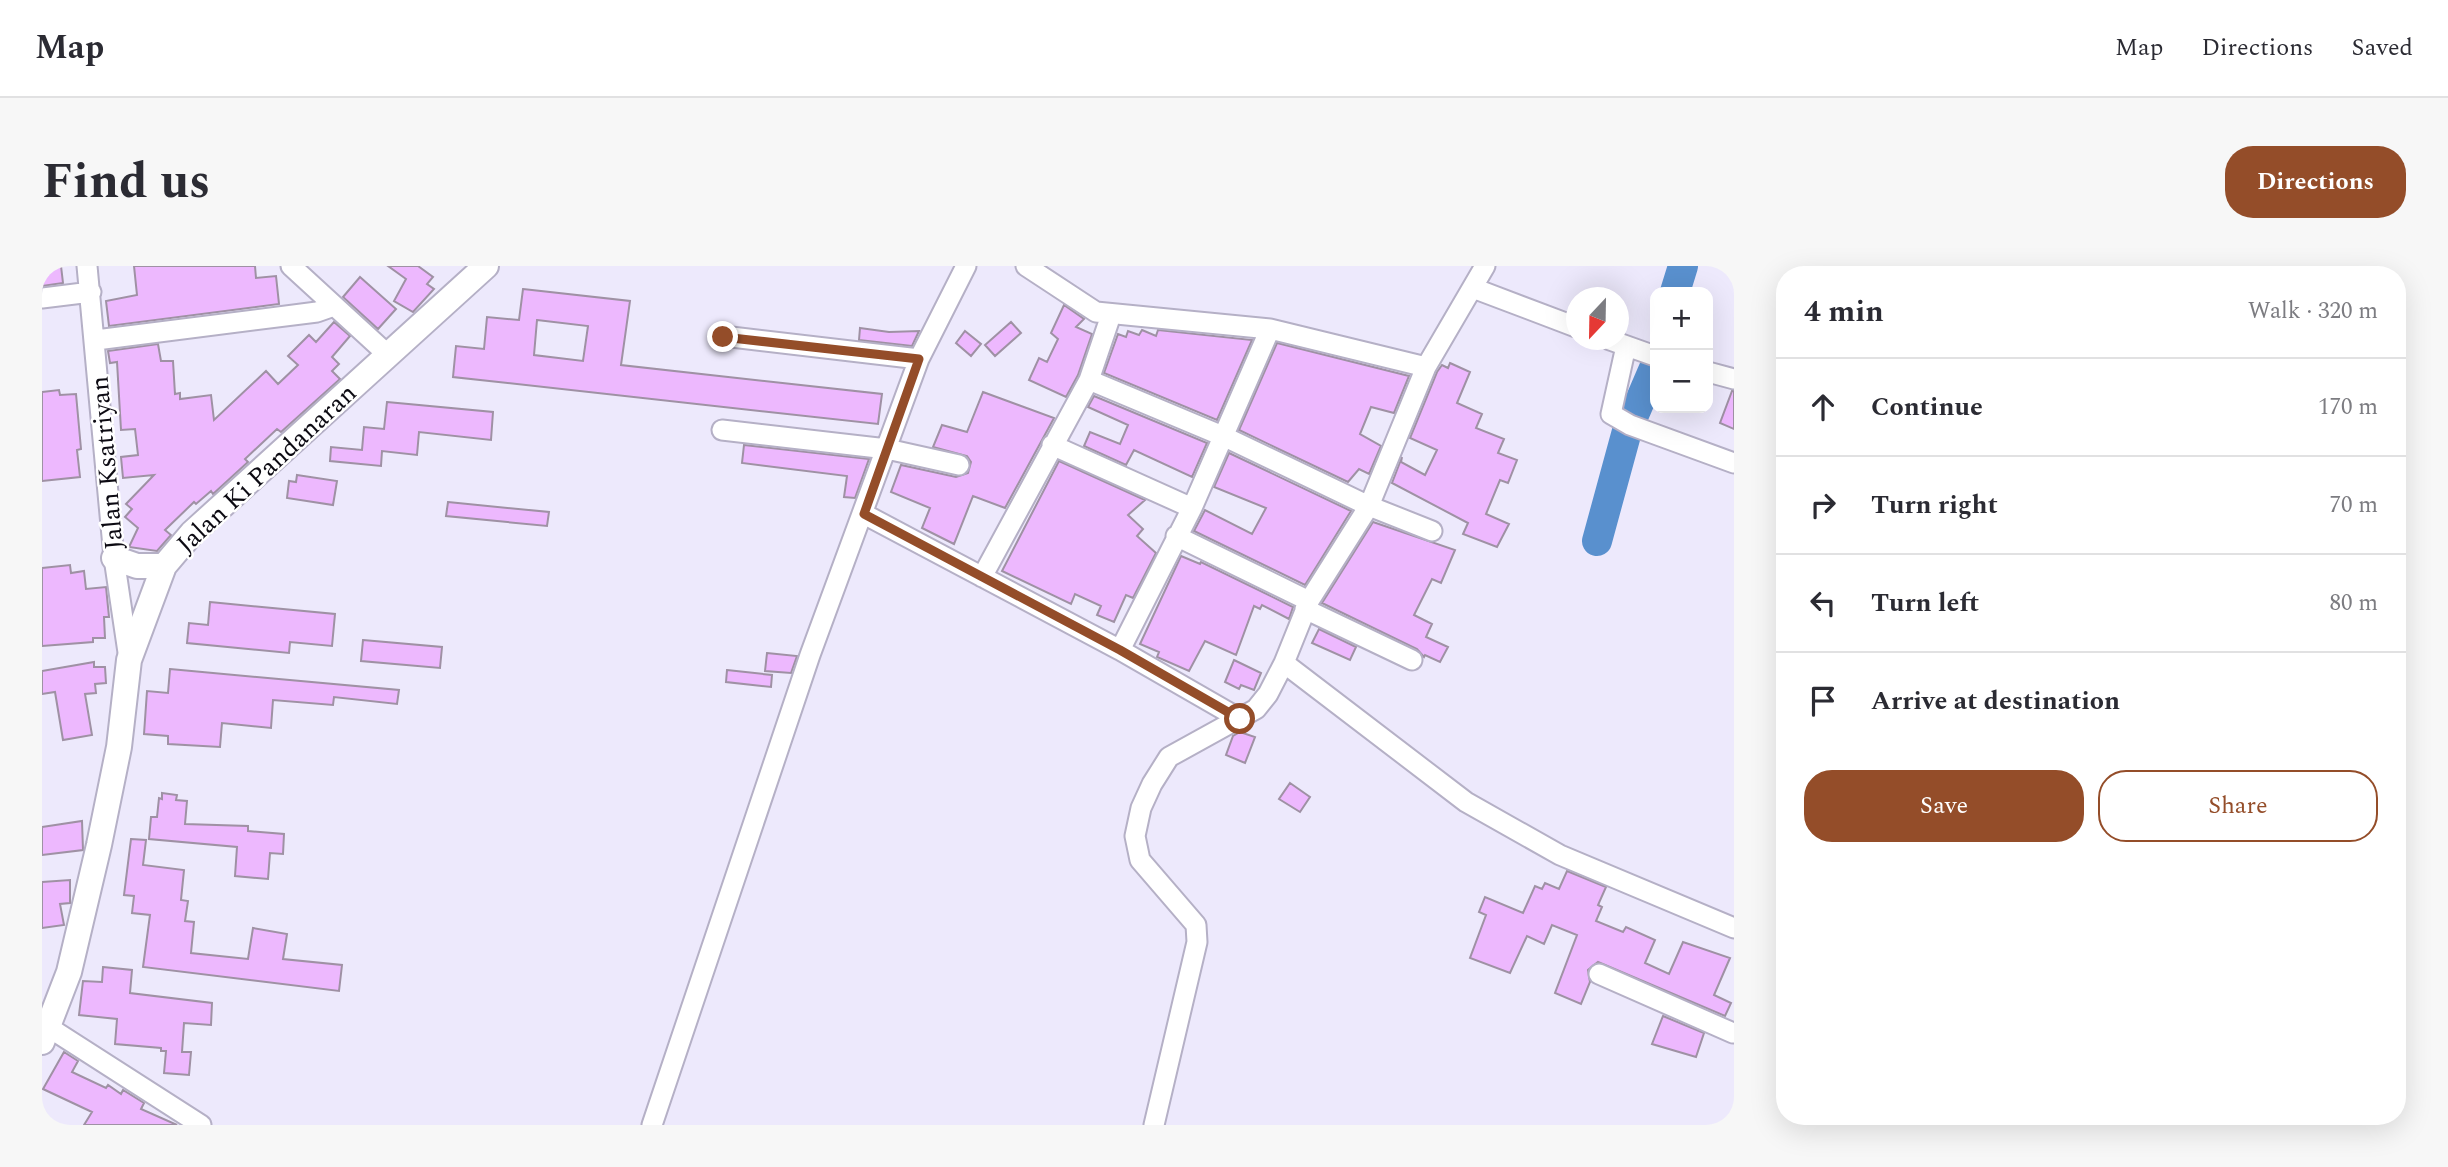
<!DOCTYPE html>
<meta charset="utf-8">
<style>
body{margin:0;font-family:Spectral,serif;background:#f7f7f7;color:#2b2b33}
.controls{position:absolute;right:21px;top:21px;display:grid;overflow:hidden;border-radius:14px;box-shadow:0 7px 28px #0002}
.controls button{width:63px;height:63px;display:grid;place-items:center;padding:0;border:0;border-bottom:2px solid #e1e1e2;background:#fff;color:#2b2b33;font:35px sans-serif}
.compass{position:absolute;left:1524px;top:21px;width:63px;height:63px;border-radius:50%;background:#fff;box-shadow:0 7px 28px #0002;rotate:202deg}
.stop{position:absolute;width:21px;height:21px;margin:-16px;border:5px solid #944d29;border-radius:50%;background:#fff}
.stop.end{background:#944d29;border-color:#fff;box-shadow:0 2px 7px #0008}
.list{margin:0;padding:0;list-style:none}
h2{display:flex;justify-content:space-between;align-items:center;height:91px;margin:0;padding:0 28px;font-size:30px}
h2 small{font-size:23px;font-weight:400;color:#7c7c81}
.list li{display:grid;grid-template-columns:46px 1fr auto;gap:21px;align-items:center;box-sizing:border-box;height:98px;padding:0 28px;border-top:2px solid #e1e1e2}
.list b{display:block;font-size:26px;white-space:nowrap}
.list em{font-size:23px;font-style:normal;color:#7c7c81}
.actions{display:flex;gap:14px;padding:21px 28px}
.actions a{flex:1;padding:16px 0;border:2px solid #944d29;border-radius:28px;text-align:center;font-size:24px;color:#944d29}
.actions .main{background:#944d29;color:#fff}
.icon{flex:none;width:38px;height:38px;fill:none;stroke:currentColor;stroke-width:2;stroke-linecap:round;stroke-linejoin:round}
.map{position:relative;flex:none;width:1692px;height:859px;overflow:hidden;border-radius:28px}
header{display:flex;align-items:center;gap:42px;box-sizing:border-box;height:98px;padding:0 35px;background:#fff;border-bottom:2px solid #e1e1e2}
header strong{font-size:33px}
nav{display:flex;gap:38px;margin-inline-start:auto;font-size:24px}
.intro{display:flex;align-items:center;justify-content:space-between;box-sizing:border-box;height:168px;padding:0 42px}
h1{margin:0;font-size:49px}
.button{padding:18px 32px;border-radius:28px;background:#944d29;color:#fff;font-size:24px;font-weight:700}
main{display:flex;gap:42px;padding:0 42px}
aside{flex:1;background:#fff;border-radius:28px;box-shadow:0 7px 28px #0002}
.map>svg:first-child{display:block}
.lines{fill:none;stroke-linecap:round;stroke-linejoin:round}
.river{stroke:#5990ce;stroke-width:30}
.building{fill:#edb8fe;stroke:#9f91a4;stroke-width:2;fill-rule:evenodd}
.minor-casing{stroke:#b5b0c6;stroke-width:23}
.major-casing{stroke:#b5b0c6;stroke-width:28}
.minor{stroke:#fff;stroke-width:19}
.major{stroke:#fff;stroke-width:24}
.route{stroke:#944d29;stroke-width:9}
.labels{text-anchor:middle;stroke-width:5;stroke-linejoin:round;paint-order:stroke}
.street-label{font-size:26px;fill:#0c0a12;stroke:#fff}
</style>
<header>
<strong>Map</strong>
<nav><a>Map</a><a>Directions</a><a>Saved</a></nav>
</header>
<div class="intro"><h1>Find us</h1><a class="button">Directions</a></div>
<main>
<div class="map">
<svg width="1692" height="859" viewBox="0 0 1692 859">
<rect width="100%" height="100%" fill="#ede9fc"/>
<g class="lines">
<path class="river" d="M1633,26L1641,0
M1555,275L1585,165L1613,100"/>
</g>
<path class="building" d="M0,0H19L21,17L0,20Z
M92,0H213L214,12L234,10L237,38L67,60L64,35L95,29Z
M346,0H376L391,11L385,18L392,23L371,46L352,35L364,13Z
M318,11L354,43L336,63L301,31Z
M481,23L588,35L579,99L840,128L836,158L411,111L414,80L442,83L445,51L477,54ZM495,54L546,60L541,95L492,89Z
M1022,39L1042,53L1034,61L1050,68L1036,109L1024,131L987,114L997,92L1005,96L1016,73L1009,67Z
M292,56L308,70L290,91L297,98L290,105L298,113L239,166L235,163L203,193L206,196L171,228L169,225L154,238L152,236L123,264L129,269L115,285L87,281L96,262L83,251L90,243L84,238L112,209L81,212L79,191L96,189L93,163L79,164L75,96L68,97L66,85L116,78L119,95H131L133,128L138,127V133L169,129L172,154L224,105L236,118L256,99L246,90L267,69L274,76Z
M969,56L979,67L953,90L943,79Z
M818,62L847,66L877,65L870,80L817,74Z
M1100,64L1114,70L1116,64L1210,74L1175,154L1062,107L1076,68L1084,71L1086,65L1097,69Z
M923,65L939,78L929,90L914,77Z
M1235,77L1367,110L1352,147L1329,141L1318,168L1339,180L1327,208L1317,203L1306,216L1197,164Z
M1408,97L1428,106L1415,137L1440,148L1434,162L1462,173L1456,187L1475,194L1466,217L1458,214L1444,248L1467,258L1455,281L1421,268L1426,257L1350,217L1360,191L1359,196L1383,209L1395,184L1368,172L1395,106L1400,99L1406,102Z
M17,124L18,129L34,128L39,183L35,184L38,211L0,215V126Z
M1690,125H1692V163L1678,157Z
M941,126L1012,152L963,242L931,230L912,278L880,262L888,242L849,226L859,199L914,211L926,207L929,196L925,190L891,181L900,159L925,166Z
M1052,130L1165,177L1150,211L1092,184L1084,199L1042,180L1048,166L1078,178L1086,159L1046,141Z
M345,136L451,146L449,174L377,166L375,189L340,185L339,200L288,195L289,181L320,184L322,161L342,163Z
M702,179L827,193L813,232L802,231L805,210L700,197Z
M1187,187L1309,245L1263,319L1152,265L1163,244L1210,268L1224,242L1172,221Z
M1017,195L1103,234L1086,249L1101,263L1095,270L1114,287L1091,332L1084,329L1072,356L1055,349L1059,340L1033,328L1029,338L960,305Z
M255,209L295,215L291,239L245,232L247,215L254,216Z
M406,236L507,246L505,260L404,250Z
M1331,256L1413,284L1399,317L1390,313L1372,349L1390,358L1384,371L1406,381L1398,396L1383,389L1382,391L1375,383L1280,337Z
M1139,290L1158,298L1159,296L1251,341L1247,353L1220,339L1218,343L1212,340L1194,389L1163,375L1147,405L1115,391L1117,386L1098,378Z
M28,299L29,307L42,305L44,323L64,321L67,351H62L63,372H51V376L0,380V302Z
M168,336L293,348L290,380L248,376L247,387L145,377L147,357L166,359Z
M1277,363L1314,381L1308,394L1270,377Z
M321,374L400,381L398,402L319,395Z
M725,387L755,390L749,407L723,405Z
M1192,394L1219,407L1212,424L1199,419L1197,423L1183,416Z
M52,396V401H63L64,417L53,418L54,427L43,428L50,469L21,474L13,426L0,428V405Z
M128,403L357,424L355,438L292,431L291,439L231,434L229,462L180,457L178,481L126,478V470L102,468L105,425L126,427Z
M685,404L730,409L729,421L684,416Z
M1198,466L1213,471L1203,497L1184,489L1191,470Z
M1248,517L1268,531L1258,546L1237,533Z
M120,527L135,529L134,534L145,535L143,558L206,560V565L242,568L241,588L228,587L226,613L193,610L195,581L107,573L109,551H115L117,532L120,533Z
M40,555L41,584L0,589V561Z
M89,573L104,574L101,599L142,604L139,634L146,635L143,655L152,656L149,687L206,693L211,662L245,668L241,693L300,699L297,725L101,701L108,649L90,647L92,630L82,629Z
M1525,605L1564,621L1556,639L1560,641L1554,655L1581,666L1584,661L1613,674L1603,697L1627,708L1641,676L1688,692L1672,729L1689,737L1683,750L1556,696L1546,704L1548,716L1539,738L1513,727L1535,669L1510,659L1502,678L1485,670L1468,707L1428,692L1444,649L1437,646L1443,631L1481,647L1493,620L1500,623L1503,617L1517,623Z
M28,614V637L18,638L22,659L0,662V616Z
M61,701L90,704L88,727L170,737L169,759L142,757L140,786H149L147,809L122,807L124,785H119V782L73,778L75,753L37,749L41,715L60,716Z
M1621,750L1662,767L1654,791L1610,778Z
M22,786L36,795L30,806L64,822L66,819L79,828L81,824L102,837L99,843L135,859H42L50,846L1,823Z"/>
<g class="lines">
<defs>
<path id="minor" d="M45,0L72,292L87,393
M249,0L345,88
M984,0L1054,46L1228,63L1384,101
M1431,22L1534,61
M0,32L49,26
M681,70L877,93
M54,74L275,46L292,40
M1568,74L1613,90
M1584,80L1569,148L1588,159L1692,197
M1666,106L1692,113
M1047,114L1183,171L1327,240L1390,265
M680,164L845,183L917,199
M1010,179L1150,242
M822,248L1078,384L1198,453
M1134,270L1267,335
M940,311L1047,114L1069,49
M1263,343L1370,394
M1078,384L1150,242L1228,63
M1242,397L1424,536L1518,589L1692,662
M1557,708L1691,767
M0,757L159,859
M610,859L768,389L877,93L924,0
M1112,859L1155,676L1154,659L1098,594L1093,570L1099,542L1110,518L1127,491L1214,443L1226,428L1242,397L1267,335L1327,240L1384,101L1443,0"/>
<path id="major" d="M72,292L95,300H122
M0,776L27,706L57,579L77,481L87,394L122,300L150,267L444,0"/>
</defs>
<use href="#minor" class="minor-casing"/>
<use href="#major" class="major-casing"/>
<use href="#minor" class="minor"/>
<use href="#major" class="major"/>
</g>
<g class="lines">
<path class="route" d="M681,71L877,93L822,248L1078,384L1198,453"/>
</g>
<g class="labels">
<g class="street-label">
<text transform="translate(64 197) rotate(-95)" y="9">Jalan Ksatriyan</text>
<text transform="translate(224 202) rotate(-43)" y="9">Jalan Ki Pandanaran</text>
</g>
</g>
</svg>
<div class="controls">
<button>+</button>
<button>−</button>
</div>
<svg class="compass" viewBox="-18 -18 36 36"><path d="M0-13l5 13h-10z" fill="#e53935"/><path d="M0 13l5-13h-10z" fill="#7c7c81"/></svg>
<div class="stop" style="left:1198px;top:453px"></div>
<div class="stop end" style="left:681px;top:71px"></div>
</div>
<aside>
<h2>4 min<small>Walk · 320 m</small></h2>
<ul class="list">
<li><svg class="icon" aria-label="ahead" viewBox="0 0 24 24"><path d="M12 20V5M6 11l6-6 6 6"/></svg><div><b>Continue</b></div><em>170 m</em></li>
<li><svg class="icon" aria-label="right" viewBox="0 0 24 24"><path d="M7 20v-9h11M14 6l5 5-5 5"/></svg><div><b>Turn right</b></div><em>70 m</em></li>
<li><svg class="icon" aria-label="left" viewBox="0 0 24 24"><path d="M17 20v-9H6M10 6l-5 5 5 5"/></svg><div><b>Turn left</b></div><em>80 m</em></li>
<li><svg class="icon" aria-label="arrive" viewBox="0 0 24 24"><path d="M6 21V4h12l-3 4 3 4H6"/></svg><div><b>Arrive at destination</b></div></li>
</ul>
<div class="actions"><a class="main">Save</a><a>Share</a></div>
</aside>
</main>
